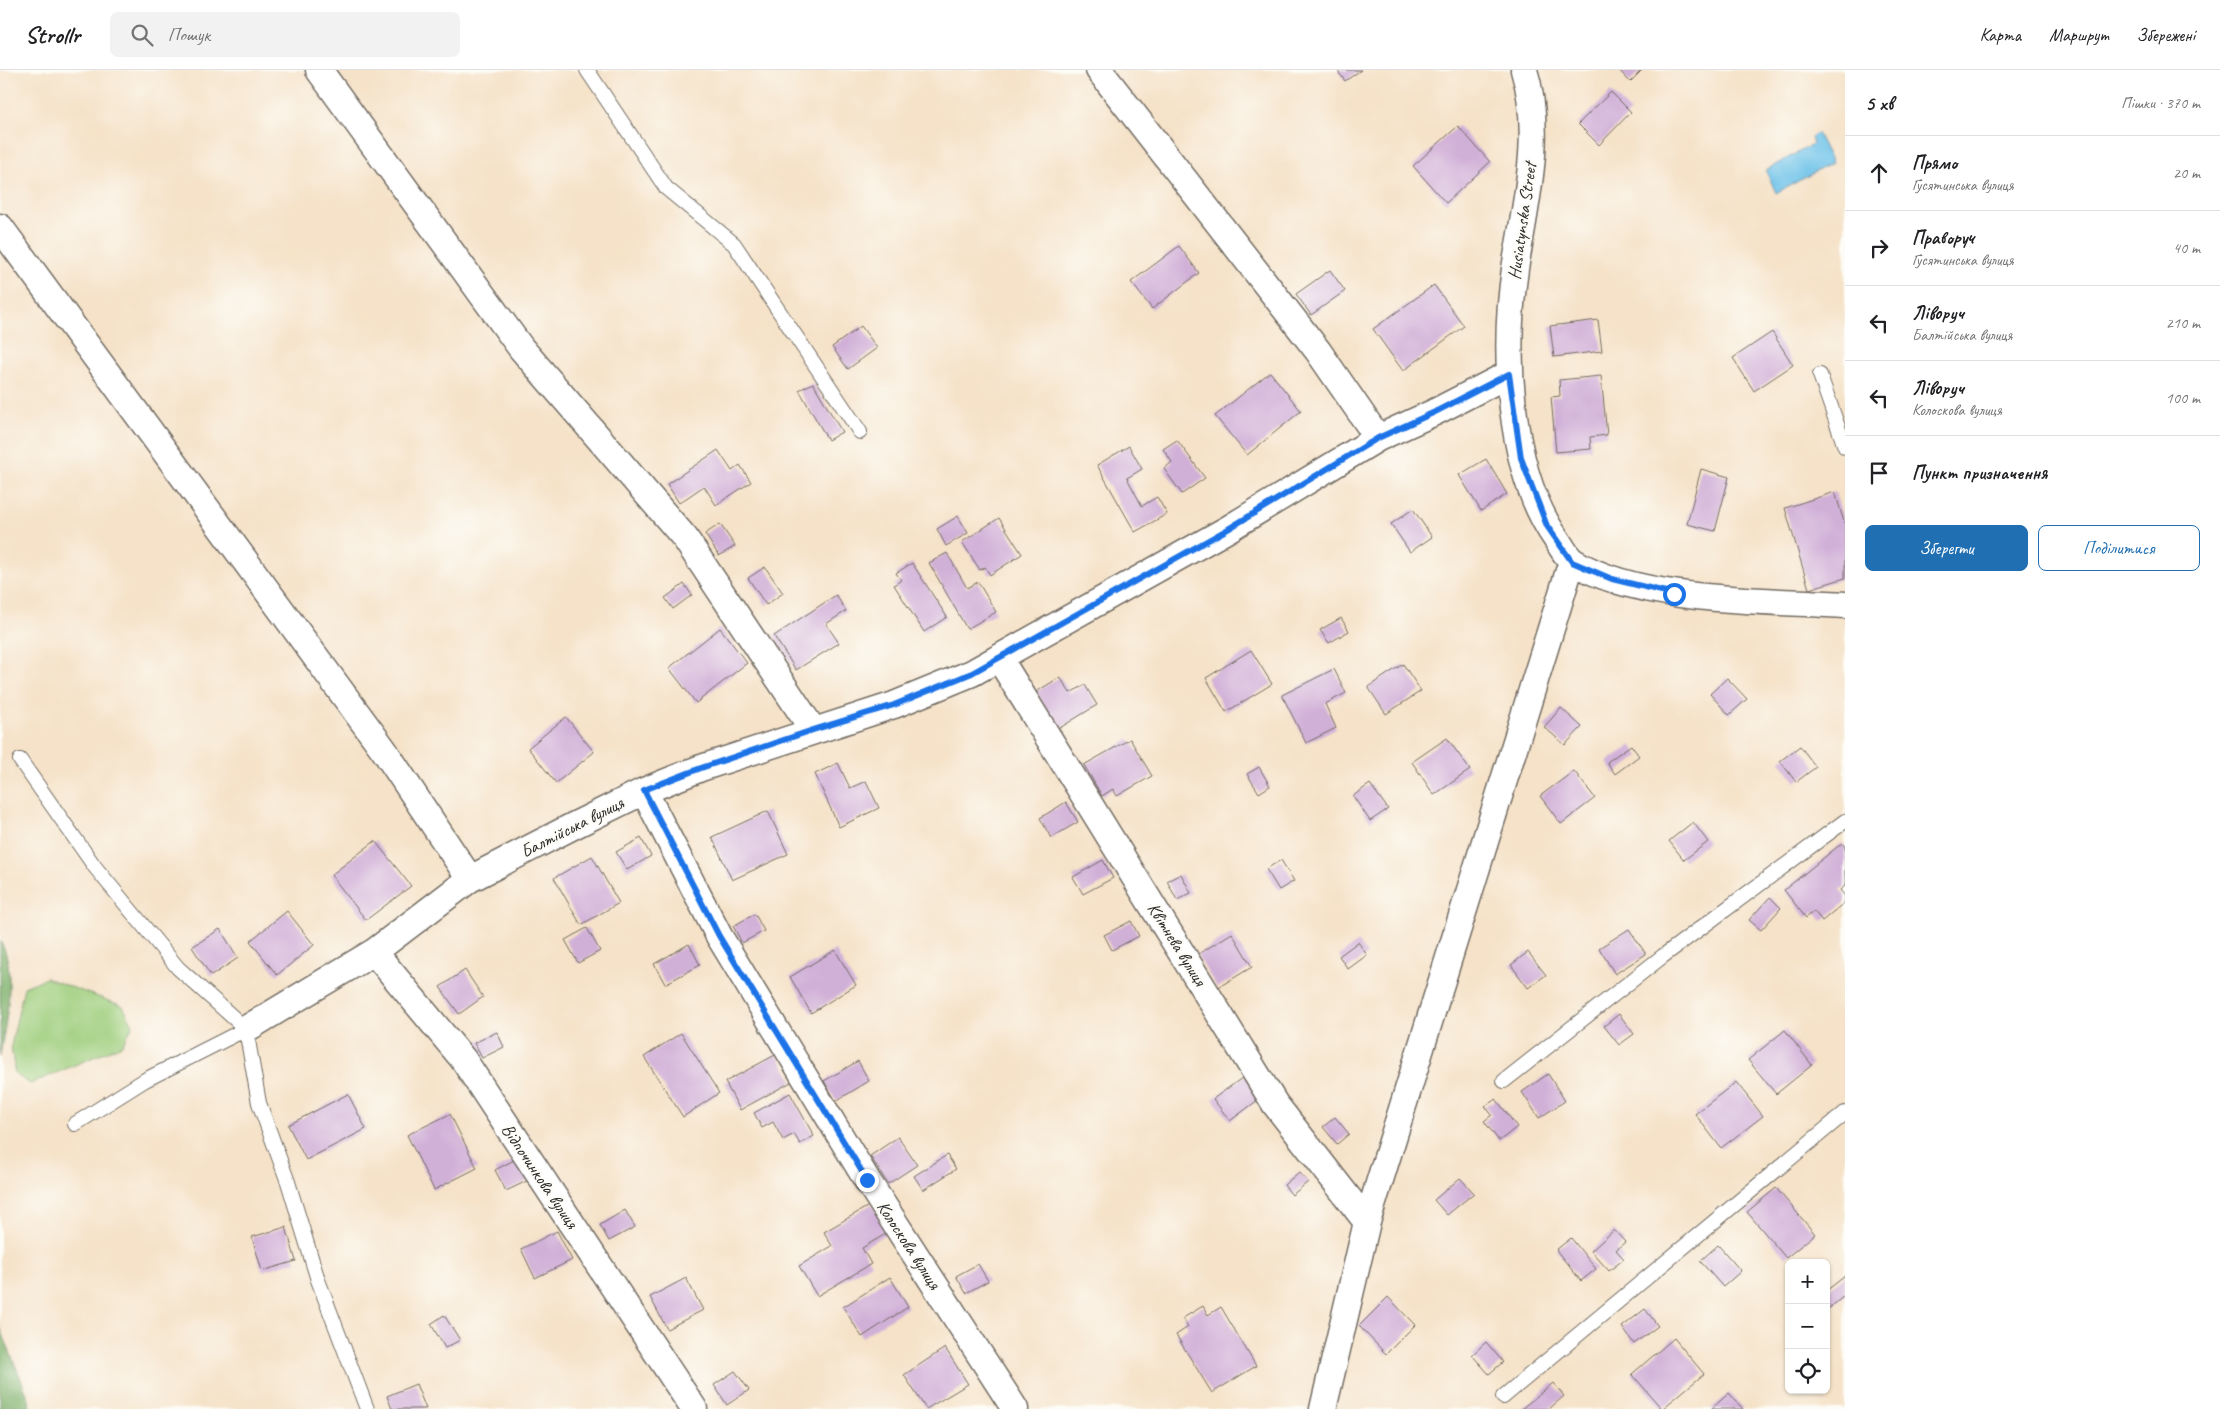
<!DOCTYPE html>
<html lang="uk">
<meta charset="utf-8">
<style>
body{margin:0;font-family:Caveat,sans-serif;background:#f2f2f2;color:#202124}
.controls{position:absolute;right:15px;bottom:15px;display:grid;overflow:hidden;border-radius:8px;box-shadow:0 1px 4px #0004}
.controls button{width:45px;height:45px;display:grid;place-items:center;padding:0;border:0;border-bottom:1px solid #e0e0e0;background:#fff;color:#202124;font:25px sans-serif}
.stop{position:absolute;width:15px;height:15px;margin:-11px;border:4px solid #1a73e8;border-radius:50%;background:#fff}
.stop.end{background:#1a73e8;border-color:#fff;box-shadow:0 1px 5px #0008}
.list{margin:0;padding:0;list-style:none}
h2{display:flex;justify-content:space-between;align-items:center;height:65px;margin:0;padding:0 20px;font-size:21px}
h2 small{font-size:16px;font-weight:400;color:#757577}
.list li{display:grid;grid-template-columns:32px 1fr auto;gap:15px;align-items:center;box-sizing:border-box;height:75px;padding:0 20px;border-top:1px solid #e0e0e0}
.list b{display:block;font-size:19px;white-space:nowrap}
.list p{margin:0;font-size:16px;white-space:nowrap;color:#757577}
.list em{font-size:16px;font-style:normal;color:#757577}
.actions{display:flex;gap:10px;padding:15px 20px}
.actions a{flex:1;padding:11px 0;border:1px solid #1f6fb2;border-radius:8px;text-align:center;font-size:18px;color:#1f6fb2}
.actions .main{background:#1f6fb2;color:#fff}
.icon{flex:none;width:28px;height:28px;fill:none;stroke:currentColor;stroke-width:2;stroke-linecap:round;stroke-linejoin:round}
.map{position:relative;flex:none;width:1845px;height:1339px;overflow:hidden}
header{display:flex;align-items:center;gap:30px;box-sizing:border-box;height:70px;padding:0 25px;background:#fff;border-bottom:1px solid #e0e0e0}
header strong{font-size:24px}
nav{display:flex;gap:28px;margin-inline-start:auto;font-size:18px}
.search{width:350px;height:45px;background:#f2f2f2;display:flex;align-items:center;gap:12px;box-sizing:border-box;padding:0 18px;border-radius:8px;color:#757577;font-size:19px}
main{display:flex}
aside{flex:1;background:#fff}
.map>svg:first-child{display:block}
.green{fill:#9fce7d;stroke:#657c54}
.forest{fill:#7fb16c;stroke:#556e4c}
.water{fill:#6dc2e9;stroke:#4c768a}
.building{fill:#d1b0d8}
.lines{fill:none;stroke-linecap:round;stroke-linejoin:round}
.lane-casing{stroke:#726b62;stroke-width:16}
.street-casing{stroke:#726b62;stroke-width:29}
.lane{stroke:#fff;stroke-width:14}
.street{stroke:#fff;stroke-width:26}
.route{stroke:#1a73e8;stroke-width:6}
.labels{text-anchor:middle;stroke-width:4.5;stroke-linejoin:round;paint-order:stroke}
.street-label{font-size:18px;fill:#2b2b2b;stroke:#fdfcf7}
</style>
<header>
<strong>Strollr</strong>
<div class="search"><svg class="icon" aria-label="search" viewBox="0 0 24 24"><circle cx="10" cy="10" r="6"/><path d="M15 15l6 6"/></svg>Пошук</div>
<nav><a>Карта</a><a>Маршрут</a><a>Збережені</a></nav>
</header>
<main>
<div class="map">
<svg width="1845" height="1339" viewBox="0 0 1845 1339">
<rect width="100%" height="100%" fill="#fdfcf7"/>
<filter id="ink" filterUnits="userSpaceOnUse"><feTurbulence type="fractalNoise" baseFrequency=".02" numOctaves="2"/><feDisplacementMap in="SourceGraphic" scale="10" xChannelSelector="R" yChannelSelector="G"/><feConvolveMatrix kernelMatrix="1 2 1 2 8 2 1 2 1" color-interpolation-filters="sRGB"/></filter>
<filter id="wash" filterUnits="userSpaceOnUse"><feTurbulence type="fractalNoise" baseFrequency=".0096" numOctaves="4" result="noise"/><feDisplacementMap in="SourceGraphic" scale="20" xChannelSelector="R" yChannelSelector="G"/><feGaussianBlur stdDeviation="1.12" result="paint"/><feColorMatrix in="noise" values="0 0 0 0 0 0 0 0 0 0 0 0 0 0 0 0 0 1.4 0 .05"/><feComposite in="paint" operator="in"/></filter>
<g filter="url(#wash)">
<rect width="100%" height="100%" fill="#f5e2c8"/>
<path class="green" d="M46,908L123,936L133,955L122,975L30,1014L15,1004L11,976L24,917Z"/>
<path class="forest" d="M0,871C18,897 5,956 0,986Z
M0,1257L29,1329L30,1339H0Z"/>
<path class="water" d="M1817,63L1832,93L1776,123L1766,100L1813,74L1811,67Z"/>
<g id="blocks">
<path class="building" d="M1337,0H1361L1345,11Z
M1619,0H1642L1630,12Z
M1611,22L1631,42L1599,75L1578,54Z
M1458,56L1490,92L1446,133L1413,96Z
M1179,176L1199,203L1152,239L1131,212Z
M1330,200L1345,221L1311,245L1296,224Z
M1434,215L1464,256L1403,301L1373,259Z
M1598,250L1602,281L1554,287L1550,256Z
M861,256L877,278L848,299L832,277Z
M1772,262L1793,295L1754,321L1733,288Z
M1270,302L1301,341L1247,385L1215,346Z
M1601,306L1607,365L1590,367L1591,379L1556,382L1551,327L1560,326L1559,310Z
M813,313L842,362L828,370L799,320Z
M1177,370L1205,408L1182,424L1164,399L1172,392L1163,379Z
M1129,376L1142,399L1127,408L1142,436L1157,427L1167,444L1135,462L1097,395Z
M718,380L732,401L740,395L751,412L716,435L704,416L679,433L667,414Z
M1486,389L1507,424L1481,441L1459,405Z
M1701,399L1729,407L1715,461L1687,454Z
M1835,422L1845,455V508L1809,519L1785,438Z
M1413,439L1432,467L1410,482L1391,454Z
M958,446L968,463L946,476L937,459Z
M999,448L1022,484L990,505L985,497L980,500L962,472Z
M720,454L735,476L719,486L705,464Z
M947,483L967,518L978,512L996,542L967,559L929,493Z
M912,493L947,547L924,562L894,515L901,510L896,503Z
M765,497L783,523L766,535L748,508Z
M684,514L692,525L673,539L665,528Z
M836,525L846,541L826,554L839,573L796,600L774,566Z
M1341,548L1349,561L1329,573L1320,560Z
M720,558L747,593L696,633L669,598Z
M1251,580L1272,614L1226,642L1206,608Z
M1403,594L1421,621L1386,644L1368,617Z
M1334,599L1346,623L1325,634L1336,658L1306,673L1282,625Z
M1060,607L1070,623L1085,615L1097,635L1058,659L1036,622Z
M1727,608L1747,629L1729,645L1710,624Z
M1561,638L1582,657L1565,675L1544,657Z
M566,647L594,682L556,713L528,678Z
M1447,668L1470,700L1434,725L1412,692Z
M1130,669L1152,706L1117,726L1113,719L1102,726L1084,695Z
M1631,675L1639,686L1615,704L1607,692Z
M1800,676L1816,697L1796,712L1780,691Z
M838,693L850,718L866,711L879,738L839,757L815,704Z
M1259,697L1270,716L1259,723L1247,704Z
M1574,701L1595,728L1561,754L1540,726Z
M1370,714L1388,739L1370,751L1353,726Z
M1066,732L1078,752L1051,768L1040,748Z
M768,741L788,784L732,810L712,767Z
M1693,752L1708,772L1684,790L1669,771Z
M641,768L651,786L627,800L616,782Z
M375,771L411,816L366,850L331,805Z
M1842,773L1845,777V816L1840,820L1845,826V832L1822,851L1814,841L1806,848L1784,820Z
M592,786L619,833L581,855L554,808Z
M1103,790L1113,808L1083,824L1073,807Z
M1281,790L1294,811L1279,820L1266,799Z
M1181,804L1191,823L1177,830L1167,811Z
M1770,827L1781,838L1761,860L1749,850Z
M287,841L314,875L277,905L250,871Z
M755,844L764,861L742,873L733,856Z
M1131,851L1139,866L1112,880L1104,865Z
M587,858L600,881L578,893L565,870Z
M220,859L238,888L211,906L192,877Z
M1629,859L1646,884L1615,904L1599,878Z
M1232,863L1252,897L1217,918L1197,885Z
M1358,872L1367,885L1348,899L1339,886Z
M689,874L700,895L665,914L654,894Z
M835,880L856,915L811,943L790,907Z
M1528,882L1546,905L1528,918L1511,895Z
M465,900L483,927L459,944L440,917Z
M1619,944L1634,964L1619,975L1604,956Z
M1785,960L1812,995L1776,1024L1748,990Z
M497,962L504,977L482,988L474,973Z
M681,963L719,1023L683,1047L644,987Z
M777,984L793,1011L740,1040L725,1012Z
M858,991L869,1011L836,1031L824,1011Z
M1548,1004L1565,1031L1539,1048L1522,1022Z
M1246,1005L1262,1027L1230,1051L1213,1029Z
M1736,1012L1763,1046L1721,1078L1695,1044Z
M790,1023L814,1066L800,1074L794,1064L783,1070L773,1052L762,1058L754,1043Z
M348,1024L366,1059L306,1090L288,1055Z
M1496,1029L1517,1057L1499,1071L1484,1051L1492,1045L1485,1036Z
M450,1044L477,1098L434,1120L407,1065Z
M1335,1047L1349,1064L1337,1074L1323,1057Z
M898,1067L917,1095L888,1114L870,1086Z
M947,1085L956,1099L923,1120L914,1106Z
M518,1088L529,1110L506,1121L495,1100Z
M1299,1102L1308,1112L1292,1125L1284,1115Z
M1460,1108L1474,1123L1447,1145L1434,1130Z
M1776,1118L1815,1164L1786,1188L1747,1142Z
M872,1134L889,1162L862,1178L871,1194L817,1226L799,1196L832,1176L824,1162Z
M625,1140L635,1157L609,1171L600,1155Z
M286,1157L296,1191L262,1201L252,1167Z
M1614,1160L1625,1172L1616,1180L1624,1189L1609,1201L1591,1181Z
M557,1161L572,1190L535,1208L521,1179Z
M1571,1168L1596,1199L1581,1211L1556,1180Z
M1718,1175L1741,1201L1723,1217L1700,1191Z
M978,1194L988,1211L966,1223L956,1206Z
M1845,1206V1225L1826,1241V1221Z
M890,1207L908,1237L862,1267L843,1237Z
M686,1208L703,1240L667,1259L650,1227Z
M1388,1227L1415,1255L1386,1284L1359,1256Z
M1203,1236L1208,1245L1221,1237L1256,1296L1212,1323L1176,1265L1188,1257L1183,1248Z
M1645,1239L1658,1256L1634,1274L1622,1257Z
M444,1245L460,1270L445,1278L431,1254Z
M1674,1268L1704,1304L1662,1339L1632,1304Z
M1486,1272L1503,1292L1489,1304L1472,1285Z
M945,1278L968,1314L926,1339L904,1305Z
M735,1301L749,1320L727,1335L714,1315Z
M1553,1313L1564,1326L1549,1339H1521Z
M416,1314L426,1339H392L387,1326Z
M1729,1323L1743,1339H1711Z"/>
</g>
</g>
<g filter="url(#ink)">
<use href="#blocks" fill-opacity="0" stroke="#726b62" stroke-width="1"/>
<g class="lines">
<defs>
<path id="lane" d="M587,0L666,118L734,174L860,362
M1820,305L1845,377
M20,690L95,797L178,898L246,959L259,1033L288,1112L318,1210L367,1339
M1504,1011L1663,886L1845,751
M75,1054L145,1010L246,959
M1503,1327L1845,1043"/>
<path id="street" d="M319,0L521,278L685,468L813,660
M1099,0L1318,281L1378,368
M1524,0C1544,64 1525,135 1515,199C1503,281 1508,401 1557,470C1562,477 1567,488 1574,492C1641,533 1766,530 1845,535
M0,157L384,680L470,809
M999,588L1275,1034L1367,1152
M644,721L719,866L867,1110L1015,1339
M374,882L463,989L694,1339
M246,959L374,882L470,809L573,756L644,721L701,698L894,635L972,603L1228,459L1378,368L1435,342L1509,304
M1323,1339L1367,1152L1572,491"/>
</defs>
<use href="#lane" class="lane-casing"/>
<use href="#street" class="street-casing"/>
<use href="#lane" class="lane"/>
<use href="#street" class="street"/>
</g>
</g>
<g class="lines" filter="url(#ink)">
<path class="route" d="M867,1110L719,866L644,720L701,698L813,660L894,635L972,603L1228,459L1378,368L1435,342L1509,304L1521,388L1547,456L1572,492L1612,509L1674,524"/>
</g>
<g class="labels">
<g class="street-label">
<text transform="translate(1522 151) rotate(-82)" y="6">Husiatynska Street</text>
<text transform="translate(572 757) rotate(-27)" y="6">Балтійська вулиця</text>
<text transform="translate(1177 874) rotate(58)" y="6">Квітнева вулиця</text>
<text transform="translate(540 1106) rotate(56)" y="6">Відпочинкова вулиця</text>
<text transform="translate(909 1175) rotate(57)" y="6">Колоскова вулиця</text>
</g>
</g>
</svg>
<div class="controls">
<button>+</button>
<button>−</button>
<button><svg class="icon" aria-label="locate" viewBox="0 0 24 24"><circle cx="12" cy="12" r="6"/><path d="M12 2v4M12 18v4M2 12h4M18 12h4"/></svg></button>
</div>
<div class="stop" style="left:1674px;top:524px"></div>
<div class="stop end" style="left:867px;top:1110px"></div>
</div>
<aside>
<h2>5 хв<small>Пішки · 370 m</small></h2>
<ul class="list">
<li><svg class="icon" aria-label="ahead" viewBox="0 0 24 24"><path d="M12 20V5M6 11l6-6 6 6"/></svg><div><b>Прямо</b><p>Гусятинська вулиця</p></div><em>20 m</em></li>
<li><svg class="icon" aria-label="right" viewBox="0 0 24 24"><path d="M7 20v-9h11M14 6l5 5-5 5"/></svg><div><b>Праворуч</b><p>Гусятинська вулиця</p></div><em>40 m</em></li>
<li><svg class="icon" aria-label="left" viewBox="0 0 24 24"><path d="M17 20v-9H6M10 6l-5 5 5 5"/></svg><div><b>Ліворуч</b><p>Балтійська вулиця</p></div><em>210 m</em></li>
<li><svg class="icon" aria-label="left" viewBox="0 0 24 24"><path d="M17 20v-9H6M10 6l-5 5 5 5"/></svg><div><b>Ліворуч</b><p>Колоскова вулиця</p></div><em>100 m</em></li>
<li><svg class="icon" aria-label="arrive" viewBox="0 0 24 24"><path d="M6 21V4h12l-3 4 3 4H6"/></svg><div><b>Пункт призначення</b></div></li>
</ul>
<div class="actions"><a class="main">Зберегти</a><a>Поділитися</a></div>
</aside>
</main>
